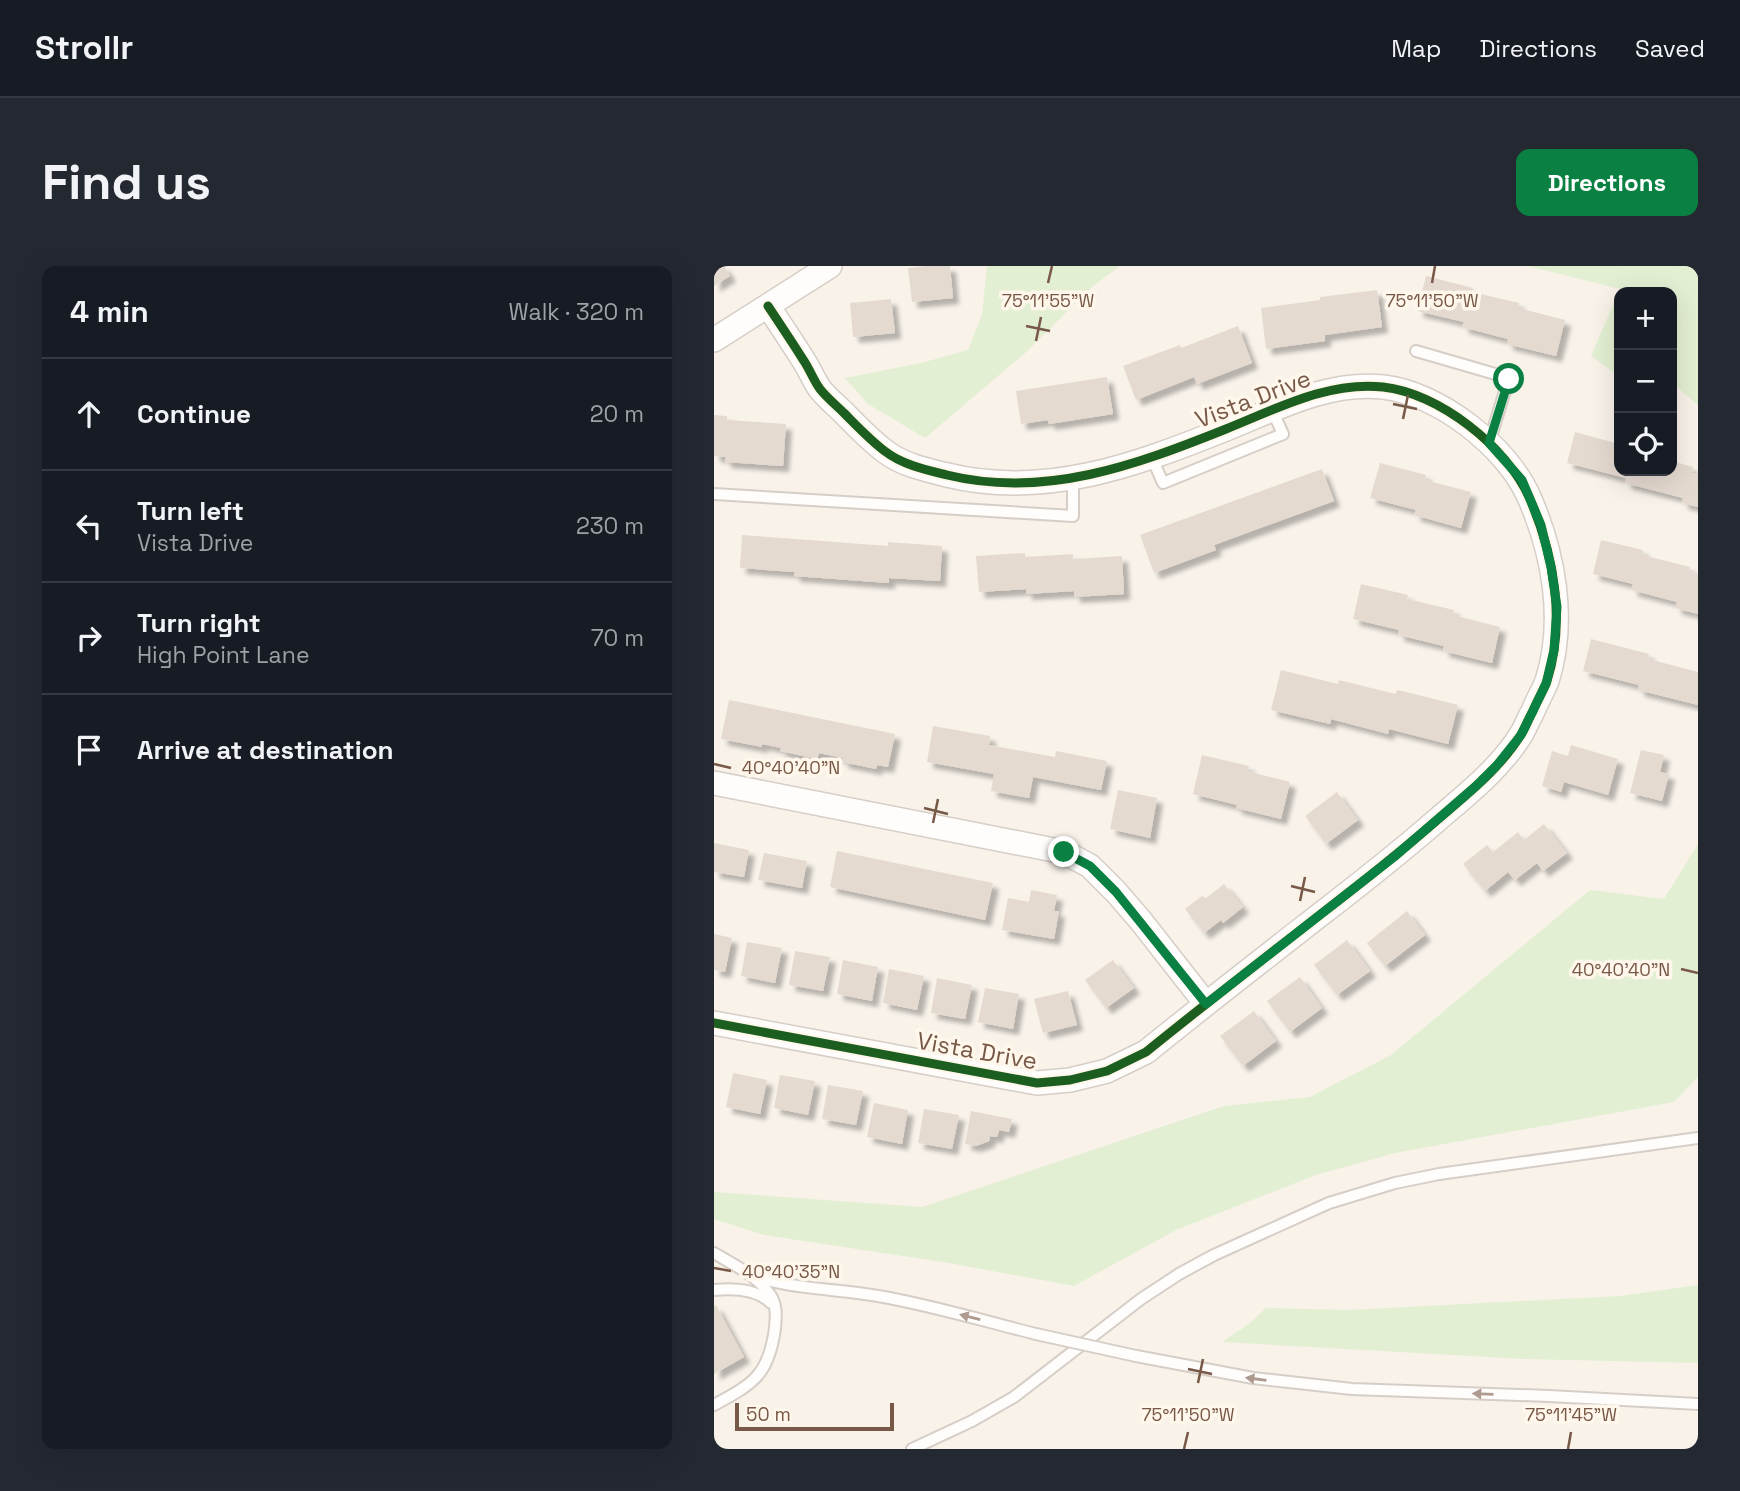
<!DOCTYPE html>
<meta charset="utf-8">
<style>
body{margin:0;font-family:"Space Grotesk",sans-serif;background:#242831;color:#f1f3f6}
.controls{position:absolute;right:21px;top:21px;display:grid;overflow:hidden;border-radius:14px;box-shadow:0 7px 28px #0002}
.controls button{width:63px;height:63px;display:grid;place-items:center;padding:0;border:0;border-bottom:2px solid #363941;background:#171b24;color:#f1f3f6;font:35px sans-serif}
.scale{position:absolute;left:21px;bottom:18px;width:159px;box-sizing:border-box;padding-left:7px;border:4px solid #785847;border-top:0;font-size:19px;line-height:24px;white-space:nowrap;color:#785847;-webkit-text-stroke:5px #fff7eb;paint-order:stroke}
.stop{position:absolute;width:21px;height:21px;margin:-16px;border:5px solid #0b8043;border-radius:50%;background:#fff}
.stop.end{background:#0b8043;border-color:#fff;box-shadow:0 2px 7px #0008}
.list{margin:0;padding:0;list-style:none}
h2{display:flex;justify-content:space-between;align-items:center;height:91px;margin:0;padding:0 28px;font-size:30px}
h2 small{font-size:23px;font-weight:400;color:#9ea1a6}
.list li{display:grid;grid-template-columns:46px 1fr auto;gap:21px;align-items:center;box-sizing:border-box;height:112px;padding:0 28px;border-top:2px solid #363941}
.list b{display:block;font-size:26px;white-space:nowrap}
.list p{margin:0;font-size:23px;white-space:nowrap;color:#9ea1a6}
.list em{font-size:23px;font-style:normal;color:#9ea1a6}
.icon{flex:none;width:38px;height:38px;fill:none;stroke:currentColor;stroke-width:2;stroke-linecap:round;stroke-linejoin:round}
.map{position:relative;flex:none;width:984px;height:1183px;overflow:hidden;border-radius:14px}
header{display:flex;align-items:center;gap:42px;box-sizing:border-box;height:98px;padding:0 35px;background:#171b24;border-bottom:2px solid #363941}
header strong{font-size:33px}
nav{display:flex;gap:38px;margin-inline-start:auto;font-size:24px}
.intro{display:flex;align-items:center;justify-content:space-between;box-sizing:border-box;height:168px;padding:0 42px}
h1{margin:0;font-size:49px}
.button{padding:18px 32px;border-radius:14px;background:#0b8043;color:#fff;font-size:24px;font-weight:700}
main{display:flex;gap:42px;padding:0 42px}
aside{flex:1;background:#171b24;border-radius:14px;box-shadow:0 7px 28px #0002}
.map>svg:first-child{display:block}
.green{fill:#e3efd2}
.building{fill:#e5dad0;filter:url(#shadow)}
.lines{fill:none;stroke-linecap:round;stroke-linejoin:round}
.service-casing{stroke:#d6cec6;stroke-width:14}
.minor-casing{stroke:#d6cec6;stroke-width:26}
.service{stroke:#fefdfc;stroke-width:10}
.minor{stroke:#fefdfc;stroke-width:23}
.service-bridge-casing{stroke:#d6cec6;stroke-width:14;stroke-linecap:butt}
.service-bridge{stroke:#fefdfc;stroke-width:10}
.cycleway-casing{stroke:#fff7eb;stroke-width:13}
.cycleway{stroke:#1b5e20;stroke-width:9}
.oneway{fill:#ae9a8f}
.route{stroke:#0b8043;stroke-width:9}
.ticks{fill:none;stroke:#785847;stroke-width:2.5}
.labels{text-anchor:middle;stroke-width:7;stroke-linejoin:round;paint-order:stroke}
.street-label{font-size:24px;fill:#785847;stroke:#fff7eb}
.ticks-label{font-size:18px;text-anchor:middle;fill:#785847;stroke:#fff7eb;stroke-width:7;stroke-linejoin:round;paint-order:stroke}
</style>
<header>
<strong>Strollr</strong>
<nav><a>Map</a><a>Directions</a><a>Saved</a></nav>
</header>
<div class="intro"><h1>Find us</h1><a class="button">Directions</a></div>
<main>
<aside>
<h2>4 min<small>Walk · 320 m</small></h2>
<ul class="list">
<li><svg class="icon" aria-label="ahead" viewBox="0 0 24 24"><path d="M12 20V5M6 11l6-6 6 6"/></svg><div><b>Continue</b></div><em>20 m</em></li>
<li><svg class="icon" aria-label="left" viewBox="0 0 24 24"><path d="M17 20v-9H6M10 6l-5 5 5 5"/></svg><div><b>Turn left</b><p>Vista Drive</p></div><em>230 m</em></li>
<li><svg class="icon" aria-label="right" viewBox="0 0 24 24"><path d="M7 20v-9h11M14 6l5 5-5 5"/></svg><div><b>Turn right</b><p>High Point Lane</p></div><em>70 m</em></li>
<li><svg class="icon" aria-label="arrive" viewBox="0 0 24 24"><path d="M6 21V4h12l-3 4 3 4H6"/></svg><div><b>Arrive at destination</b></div></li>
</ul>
</aside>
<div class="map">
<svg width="984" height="1183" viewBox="0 0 984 1183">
<defs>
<filter id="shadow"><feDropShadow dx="6" dy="6" stdDeviation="2" flood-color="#0004"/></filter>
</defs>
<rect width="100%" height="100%" fill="#f8f2e9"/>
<path class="green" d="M273,0H406L379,20L310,88L211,172L154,138L131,112L207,97L254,84L268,49Z
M814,0H984V139L958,117V26H905V110L877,90L906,23Z
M984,578V811L960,836L681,887L602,909L462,964L360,1020L229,996L50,969L0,953V926L208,941L510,840L596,831L677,789L876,624L950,633Z
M984,1019V1097L810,1093L508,1076L535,1058L552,1042L634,1044L906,1030Z"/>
<path class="building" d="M0,0H10L16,10L0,20Z
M211,0H236L239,32L198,36L194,2Z
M712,10L759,22L758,26L805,37L804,42L851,54L842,90L793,78L794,73L748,61L750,56L703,45Z
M663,24L668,61L611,69V75L552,83L547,42L606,34V31Z
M177,33L181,67L139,71L136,37Z
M524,60L538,97L483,118L480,111L422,134L409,100L466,79L467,82Z
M393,111L399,148L335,158L334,154L307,158L302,125Z
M0,149L13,150V154L72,158L69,200L11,196V191L0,190Z
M861,166L905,178V205H958V195L979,201L978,207L984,208V241L968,237L969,232L911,217L912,212L853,197Z
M666,197L712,209L711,214L757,226L747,262L700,249L702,244L656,232Z
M608,203L620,235L500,279L502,284L440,307L426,269Z
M28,269L174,280V276L228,280L226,315L175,312V317L80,310V306L26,302Z
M887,274L929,284L928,289L976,301L975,306L984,308V348L961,342L963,336L917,324L919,318L879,308Z
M311,287V291L359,288V293L408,290L410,328L360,331V325L312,328V323L265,326L262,290Z
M647,318L694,329L693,333L740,344L739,349L786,361L778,397L729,385L730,380L684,369L685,364L639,353Z
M877,373L935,388L934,393L984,406V439L924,424L925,419L869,405Z
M567,404L624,418L625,414L681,428L684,424L744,439L734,478L675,463L674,468L617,453L616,458L557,444Z
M15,434L181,468L174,501L163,499L162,503L128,496L129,492L105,487L103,493L66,485L67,482L48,478V481L7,473Z
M219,460L276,470L275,479L341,491L342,485L393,495L387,524L319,511L315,532L277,525L280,508L213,496Z
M857,479L904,493L894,529L850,516L847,526L828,520L838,485L854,490Z
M927,484L950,489L946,506L955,508L948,535L916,527Z
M488,489L535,500L533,505L576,516L567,553L522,542L523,539L479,528Z
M404,524L443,532L436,572L396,563Z
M623,526L644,554L612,578L591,550Z
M830,558L853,587L829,605L823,597L801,614L794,606L771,625L749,598L773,579L779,586L804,566L810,574Z
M0,577L35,584L30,611L0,606Z
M123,585L279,617L271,654L116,621Z
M50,587L93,595L88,622L44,614Z
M510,618L529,641L509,657L507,654L490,667L471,643L488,630L492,632Z
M317,624L343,629L340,645H345L340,673L288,664L294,632L315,636Z
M693,645L711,669L671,700L653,677Z
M0,668L18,672L11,706L0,704Z
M633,674L656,705L623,729L600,699Z
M33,676L68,682L61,717L27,710Z
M81,685L116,691L109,725L75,719Z
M129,694L164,701L158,735L123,728Z
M399,694L420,722L392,742L371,714Z
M175,703L210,710L203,744L169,737Z
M586,711L608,742L576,766L553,735Z
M223,712L258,719L251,753L217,747Z
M271,722L305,728L299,763L264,756Z
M354,725L363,759L329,767L320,733Z
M540,745L562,775L529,800L506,770Z
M19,807L53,814L46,848L12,841Z
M66,809L101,815L94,849L60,842Z
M114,819L149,825L142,859L108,853Z
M160,837L194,844L188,878L153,871Z
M210,843L245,849L238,883L204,877Z
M257,845L298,853L295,866L285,864L283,871L276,870L275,875L262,880L251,878Z
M2,1039L30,1091L0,1108V1040Z"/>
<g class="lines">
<defs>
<path id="service" d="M702,85L795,112L775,177
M438,192L449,217L569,168L558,144
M0,228L359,250V212
M0,987C20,999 44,1010 57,1030C63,1040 62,1050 61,1062C55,1109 39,1118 0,1139
M31,1006C71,1024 121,1022 164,1030C217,1039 270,1055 322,1068
M0,1024C19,1022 43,1023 57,1037
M422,1090L539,1112L638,1123L835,1130L984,1138
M198,1183L258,1155L300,1131L427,1033L465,1008L500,989L615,937L681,917L725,908L984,872"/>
<path id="minor" d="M0,74L116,0
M0,517L350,586L376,600L402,626L427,655L492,738
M0,757L323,817L356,814L393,805L432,786C490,739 548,694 607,648C646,618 684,588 722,555C752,529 787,502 808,467C812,460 815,452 819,445C823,435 829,425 833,415C852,355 840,288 815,231C793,181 725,127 669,121C614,115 562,143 512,163C422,199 331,233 233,209C213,204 189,199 172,186C157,175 143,160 130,147C122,139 113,132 106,123C100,115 96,104 90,95C78,76 66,58 54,40"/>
</defs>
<use href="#service" class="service-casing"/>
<use href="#minor" class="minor-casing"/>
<use href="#service" class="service"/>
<use href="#minor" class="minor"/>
<defs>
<path id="service-bridge" d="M322,1068L422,1090"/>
</defs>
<use href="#service-bridge" class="service-bridge-casing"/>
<use href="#service-bridge" class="service-bridge"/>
<defs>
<path id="cycleway" d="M0,757L323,817L356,814L393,805L432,786C490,739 548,694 607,648C646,618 684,588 722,555C752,529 787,502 808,467C812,460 815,452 819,445C823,435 829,425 833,415C852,355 840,288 815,231C793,181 725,127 669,121C614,115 562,143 512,163C422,199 331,233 233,209C213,204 189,199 172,186C157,175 143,160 130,147C122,139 113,132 106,123C100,115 96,104 90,95C78,76 66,58 54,40"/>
</defs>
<use href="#cycleway" class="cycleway-casing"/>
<use href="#cycleway" class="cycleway"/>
</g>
<defs><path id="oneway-solid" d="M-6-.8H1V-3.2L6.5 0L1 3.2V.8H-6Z" transform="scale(1.75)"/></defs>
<g class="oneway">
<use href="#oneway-solid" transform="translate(256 1051) rotate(-166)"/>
<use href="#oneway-solid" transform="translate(542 1113) rotate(-172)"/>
<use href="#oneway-solid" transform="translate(769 1128) rotate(-178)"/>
</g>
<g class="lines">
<path class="route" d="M350,586L376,600L402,626L492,738L680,591L762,520L783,499L807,469L832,418L840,384L843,341L837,301L827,259L808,214L775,177L795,113"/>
</g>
<path class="ticks" d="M334,17L338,0M718,17L721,0M312,60L336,65M322,75L327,51M679,138L703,143M689,153L694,129M0,498L17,502M210,542L234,548M219,557L224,533M577,620L601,626M586,635L591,611M967,703L984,707M0,1002L17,1005M474,1103L498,1108M484,1117L489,1093M470,1183L474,1166M854,1183L857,1166"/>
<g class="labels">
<g class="street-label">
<text transform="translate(539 133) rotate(-21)" y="8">Vista Drive</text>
<text transform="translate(263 785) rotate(10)" y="8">Vista Drive</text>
</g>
</g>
<g class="ticks-label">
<text x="334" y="41">75°11'55"W</text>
<text x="718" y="41">75°11'50"W</text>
<text x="77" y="508">40°40'40"N</text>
<text x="907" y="710">40°40'40"N</text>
<text x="77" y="1012">40°40'35"N</text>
<text x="474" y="1155">75°11'50"W</text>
<text x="857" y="1155">75°11'45"W</text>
</g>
</svg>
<div class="controls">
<button>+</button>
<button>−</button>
<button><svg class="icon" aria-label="locate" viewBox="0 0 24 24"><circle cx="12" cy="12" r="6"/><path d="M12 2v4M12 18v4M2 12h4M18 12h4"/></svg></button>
</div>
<div class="scale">50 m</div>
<div class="stop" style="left:795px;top:113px"></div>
<div class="stop end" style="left:350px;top:586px"></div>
</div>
</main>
